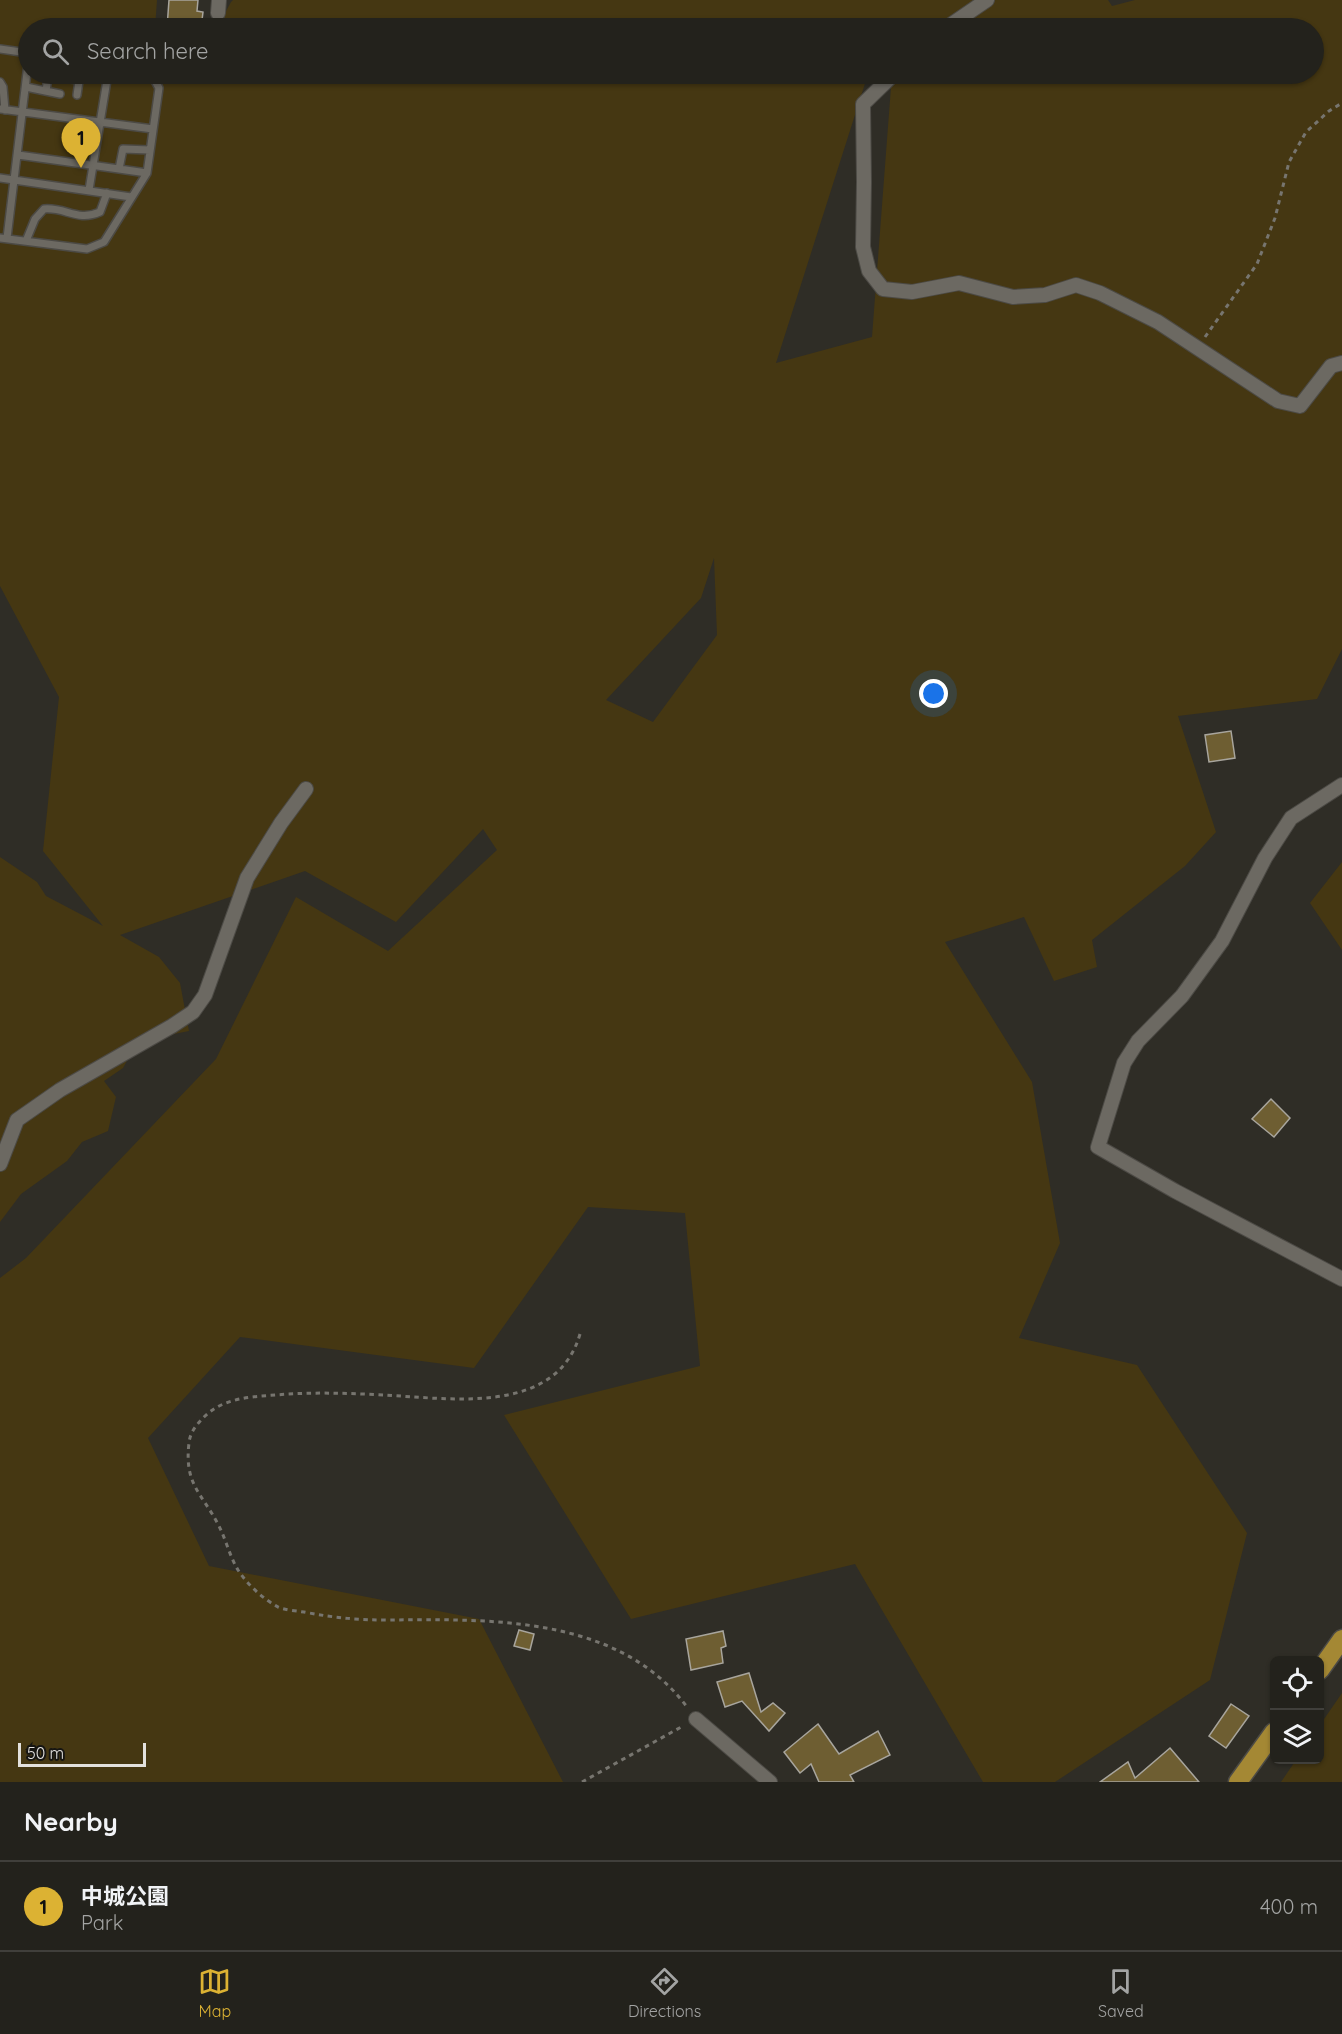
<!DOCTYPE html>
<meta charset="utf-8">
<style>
body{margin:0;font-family:Quicksand,"Noto Sans JP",sans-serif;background:#2f2f29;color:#f1f3f6}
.controls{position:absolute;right:18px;bottom:18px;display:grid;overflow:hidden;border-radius:9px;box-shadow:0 2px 4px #0004}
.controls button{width:54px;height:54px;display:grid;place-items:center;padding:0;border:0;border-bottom:2px solid #403f3b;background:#23221c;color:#f1f3f6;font:30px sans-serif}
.scale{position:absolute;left:18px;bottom:15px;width:128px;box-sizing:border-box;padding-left:6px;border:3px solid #e3e1dd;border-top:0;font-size:16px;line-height:21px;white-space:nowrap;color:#e3e1dd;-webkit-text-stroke:4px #161512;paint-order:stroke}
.you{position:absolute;left:934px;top:694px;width:21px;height:21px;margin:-15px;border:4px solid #fff;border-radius:50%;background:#1a73e8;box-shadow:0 0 0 9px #1a73e833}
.badge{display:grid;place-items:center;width:39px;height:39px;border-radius:50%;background:#dcb233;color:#111;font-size:20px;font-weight:700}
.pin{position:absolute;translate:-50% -50px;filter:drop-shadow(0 2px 3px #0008)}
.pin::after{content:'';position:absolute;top:32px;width:21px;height:18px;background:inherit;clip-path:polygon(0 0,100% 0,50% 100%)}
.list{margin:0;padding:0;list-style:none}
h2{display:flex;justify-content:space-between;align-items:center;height:78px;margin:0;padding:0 24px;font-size:26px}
h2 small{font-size:20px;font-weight:400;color:#a3a4a3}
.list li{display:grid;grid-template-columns:39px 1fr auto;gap:18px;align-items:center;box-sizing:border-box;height:90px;padding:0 24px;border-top:2px solid #403f3b}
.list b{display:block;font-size:22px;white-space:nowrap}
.list p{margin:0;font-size:20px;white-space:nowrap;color:#a3a4a3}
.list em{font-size:20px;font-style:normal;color:#a3a4a3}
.icon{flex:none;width:33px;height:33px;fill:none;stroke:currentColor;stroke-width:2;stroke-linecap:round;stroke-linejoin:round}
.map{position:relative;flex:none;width:1342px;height:1782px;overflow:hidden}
.search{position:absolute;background:#23221c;box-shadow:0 2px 4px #0004;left:18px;right:18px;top:18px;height:66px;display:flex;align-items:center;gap:15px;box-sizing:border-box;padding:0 21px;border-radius:33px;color:#a3a4a3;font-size:22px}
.sheet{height:168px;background:#23221c}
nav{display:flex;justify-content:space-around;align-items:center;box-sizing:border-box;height:84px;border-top:2px solid #403f3b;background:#23221c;font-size:16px;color:#a3a4a3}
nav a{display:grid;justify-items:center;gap:3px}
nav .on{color:#dcb233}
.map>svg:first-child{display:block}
.green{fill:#453712;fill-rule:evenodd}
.building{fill:#6e5e32;stroke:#a8a59d;stroke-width:1.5}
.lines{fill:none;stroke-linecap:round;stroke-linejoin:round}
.service-casing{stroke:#4c4a45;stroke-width:10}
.minor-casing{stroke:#4c4a45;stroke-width:16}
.trunk-casing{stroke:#4c4a45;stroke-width:21}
.path{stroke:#77756f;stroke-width:3;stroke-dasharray:4.5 4.5;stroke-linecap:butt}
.service{stroke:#6c6962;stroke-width:7}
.minor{stroke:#6c6962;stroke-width:14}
.trunk{stroke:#a48834;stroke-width:18}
</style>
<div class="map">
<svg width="1342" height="1782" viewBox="0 0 1342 1782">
<rect width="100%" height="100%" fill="#2f2d26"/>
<path class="green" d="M0,0H157L155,28H28V74H868L776,363L872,337L892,74H1314V28H217L231,2L233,0H1108L1112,6L1135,0H1342V649L1317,699L1178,716L1216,832L1185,866L1092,940L1097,967L1054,981L1024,917L945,942L1032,1082L1060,1243L1019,1338L1137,1365L1247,1533L1210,1680L1055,1782H983L855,1564L631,1619L504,1415L700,1366L685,1213L588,1207L474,1368L240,1337L148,1438L209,1566L479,1619L563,1782H0V1278L26,1258L216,1059L296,897L388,951L497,850L483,829L396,922L305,871L120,935L159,957L180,983L189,1031L149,1039L136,1044L123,1068L104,1081L116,1097L108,1131L82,1142L67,1161L21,1194L0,1222V857L37,882L46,896L103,926L43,851L59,697L0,586ZM714,558L717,635L653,722L606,700L701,598Z
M1342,862V950L1310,903Z
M1342,1693V1782H1281L1296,1760H1320V1725Z"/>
<path class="building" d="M169,0H198L197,11L203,12L201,28H167Z
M1231,731L1235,758L1209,762L1205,735Z
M1271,1099L1290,1118L1274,1137L1252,1119Z
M519,1630L534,1634L530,1650L514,1646Z
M723,1631L726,1646L721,1648L723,1663L691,1670L686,1639Z
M749,1673L761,1712L773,1703L785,1713L769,1731L742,1701L725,1707L717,1682Z
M1231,1704L1249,1716L1226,1748L1209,1736Z
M818,1724L839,1754L878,1731L890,1755L850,1775L854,1782H819L811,1764L800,1773L784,1752Z
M1170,1748L1199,1782H1100L1128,1762L1135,1778Z"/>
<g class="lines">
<defs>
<path id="service" d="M0,49L28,53
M62,78L79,80
M0,82L3,87L5,110
M26,87L60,94
M46,91L48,77
M77,95L80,74
M0,109L153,129
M18,155L119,169L123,149L150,150
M119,169L147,173
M0,178L131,197
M89,190L108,74
M0,238L87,249L104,242L147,173L159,88L151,74
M7,238L28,64
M26,241L35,219L44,209C66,207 77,222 100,212L107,193"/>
<path id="minor" d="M218,13L219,0
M946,28L987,0
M894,74L863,104L864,182L863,247L869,271L883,289L912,292L959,283L1013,297L1045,295L1076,285L1100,293L1158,322L1278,401L1300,406L1331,366L1342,363
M1342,785L1291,818L1265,858L1222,941L1182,996L1138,1041L1124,1063L1098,1147L1175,1191L1342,1279
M0,1164L17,1120L60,1090L172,1026L193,1012L205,995L247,878L281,823L306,789
M696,1719L770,1782"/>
<path id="trunk" d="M1320,1670L1342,1639
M1238,1782L1274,1732"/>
</defs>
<use href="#service" class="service-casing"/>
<use href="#minor" class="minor-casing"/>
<use href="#trunk" class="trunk-casing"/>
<path class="path" d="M1205,337L1257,264L1275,218L1289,162L1306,132L1329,111L1342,103
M580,1334C556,1417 448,1398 383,1395C346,1393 311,1392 275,1395C249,1397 224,1398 205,1416C197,1424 190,1432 189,1443C184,1485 202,1493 219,1526C226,1540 230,1557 238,1570C247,1584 263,1599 278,1607C285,1610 296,1611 304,1612C335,1618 358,1620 389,1620C492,1619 619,1616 687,1707
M582,1782L683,1726"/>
<use href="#service" class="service"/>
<use href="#minor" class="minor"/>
<use href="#trunk" class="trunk"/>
</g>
</svg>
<div class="controls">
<button><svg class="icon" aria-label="locate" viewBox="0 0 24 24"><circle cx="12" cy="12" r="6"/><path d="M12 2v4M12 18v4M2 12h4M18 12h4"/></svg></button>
<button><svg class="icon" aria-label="layers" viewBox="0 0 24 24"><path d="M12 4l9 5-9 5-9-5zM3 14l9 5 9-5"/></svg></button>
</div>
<div class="scale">50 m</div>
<div class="you"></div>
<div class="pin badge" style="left:81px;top:168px">1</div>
<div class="search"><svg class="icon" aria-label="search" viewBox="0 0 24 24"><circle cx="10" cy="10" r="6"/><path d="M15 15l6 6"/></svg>Search here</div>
</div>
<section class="sheet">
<h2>Nearby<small></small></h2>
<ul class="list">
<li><span class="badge">1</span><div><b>中城公園</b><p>Park</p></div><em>400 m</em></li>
</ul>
</section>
<nav>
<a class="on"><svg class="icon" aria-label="map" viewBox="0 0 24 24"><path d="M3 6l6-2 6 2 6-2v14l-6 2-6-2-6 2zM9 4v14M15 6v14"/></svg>Map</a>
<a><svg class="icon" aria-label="directions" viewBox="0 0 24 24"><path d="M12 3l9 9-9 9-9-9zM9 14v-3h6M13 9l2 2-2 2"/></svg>Directions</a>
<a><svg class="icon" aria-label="saved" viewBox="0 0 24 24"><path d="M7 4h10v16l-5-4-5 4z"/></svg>Saved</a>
</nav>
